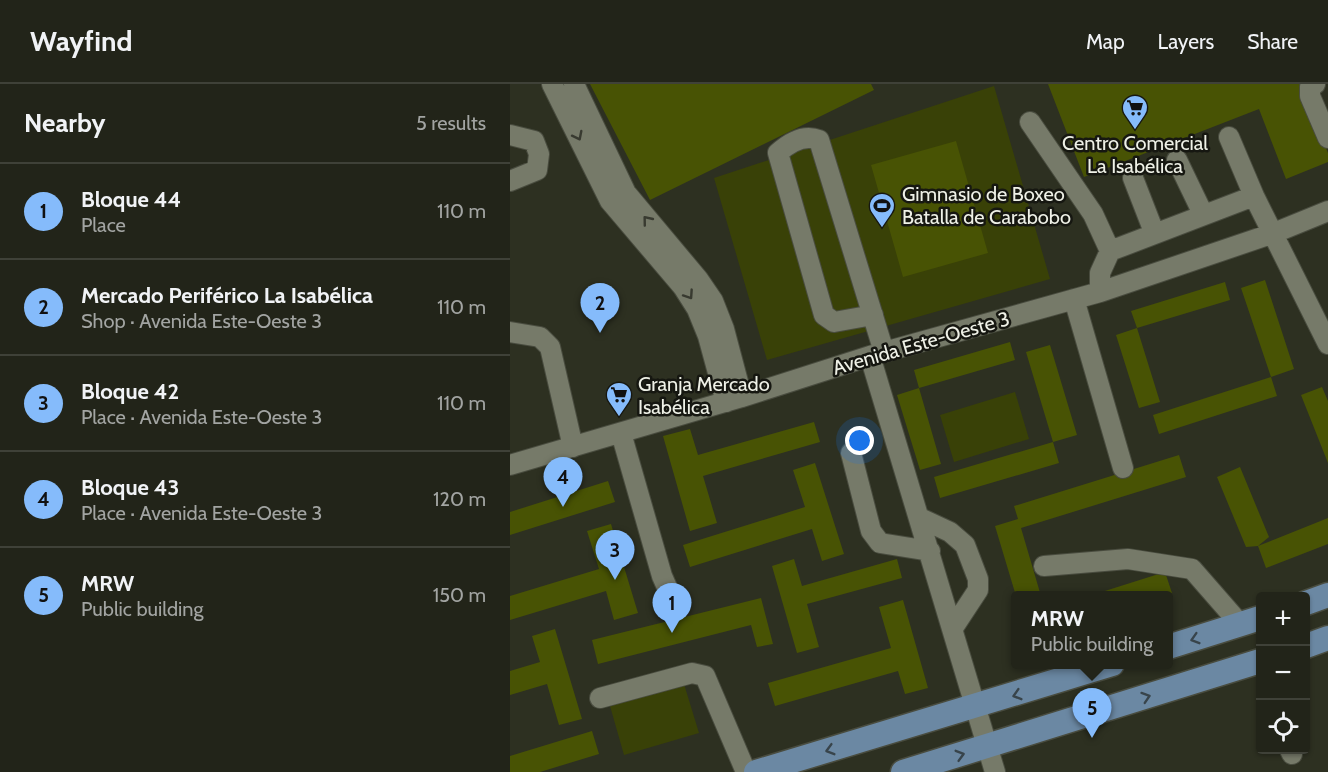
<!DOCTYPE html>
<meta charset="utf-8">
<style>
body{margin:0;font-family:Cabin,sans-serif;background:#2a2c22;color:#f1f3f6}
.controls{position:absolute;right:18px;bottom:18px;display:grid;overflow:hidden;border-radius:6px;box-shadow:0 2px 4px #0004}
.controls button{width:54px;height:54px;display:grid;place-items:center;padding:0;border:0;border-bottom:2px solid #3f4138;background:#222419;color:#f1f3f6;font:30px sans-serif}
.you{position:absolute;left:350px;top:357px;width:21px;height:21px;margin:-15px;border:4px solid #fff;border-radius:50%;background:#1a73e8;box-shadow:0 0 0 9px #1a73e833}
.badge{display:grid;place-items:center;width:39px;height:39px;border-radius:50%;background:#85bbfb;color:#111;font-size:20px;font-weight:700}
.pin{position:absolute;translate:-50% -50px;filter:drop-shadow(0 2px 3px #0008)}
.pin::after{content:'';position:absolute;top:32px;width:21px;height:18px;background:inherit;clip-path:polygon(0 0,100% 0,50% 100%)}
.popup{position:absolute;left:501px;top:507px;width:162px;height:78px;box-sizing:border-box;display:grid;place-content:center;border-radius:6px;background:#222419;filter:drop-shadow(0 2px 4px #0005);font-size:20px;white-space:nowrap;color:#a2a4a2}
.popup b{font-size:22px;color:#f1f3f6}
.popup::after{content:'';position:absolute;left:50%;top:100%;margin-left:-12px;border:12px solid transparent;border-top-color:#222419}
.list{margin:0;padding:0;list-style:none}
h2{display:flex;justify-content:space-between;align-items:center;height:78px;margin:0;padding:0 24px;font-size:26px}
h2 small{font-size:20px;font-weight:400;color:#a2a4a2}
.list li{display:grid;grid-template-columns:39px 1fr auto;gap:18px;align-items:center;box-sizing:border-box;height:96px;padding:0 24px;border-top:2px solid #3f4138}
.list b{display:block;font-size:22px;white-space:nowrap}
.list p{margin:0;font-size:20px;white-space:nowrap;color:#a2a4a2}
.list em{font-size:20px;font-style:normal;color:#a2a4a2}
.icon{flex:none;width:33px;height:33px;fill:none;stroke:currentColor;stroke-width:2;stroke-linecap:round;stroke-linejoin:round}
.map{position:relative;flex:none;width:818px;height:688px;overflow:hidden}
header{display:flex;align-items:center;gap:36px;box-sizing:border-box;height:84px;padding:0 30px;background:#222419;border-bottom:2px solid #3f4138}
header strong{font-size:28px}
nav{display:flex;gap:33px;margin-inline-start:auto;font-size:21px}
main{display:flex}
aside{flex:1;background:#222419}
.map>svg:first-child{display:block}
.green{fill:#394107}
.building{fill:#485304}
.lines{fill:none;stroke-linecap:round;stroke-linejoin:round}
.minor-casing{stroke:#494c3f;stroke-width:22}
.major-casing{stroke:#494c3f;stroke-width:27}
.minor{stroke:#767a69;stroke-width:20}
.major{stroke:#6b88a3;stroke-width:24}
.oneway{stroke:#383a30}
.oneway2{stroke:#38444b}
.labels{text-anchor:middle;stroke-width:5;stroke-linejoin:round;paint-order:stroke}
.poi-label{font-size:20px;fill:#eff1e7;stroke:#161711;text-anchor:start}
.street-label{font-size:20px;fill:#eff1e7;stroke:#161711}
</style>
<header>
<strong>Wayfind</strong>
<nav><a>Map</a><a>Layers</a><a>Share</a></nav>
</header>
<main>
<aside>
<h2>Nearby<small>5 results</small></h2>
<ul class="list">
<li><span class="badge">1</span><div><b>Bloque 44</b><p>Place</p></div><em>110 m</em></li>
<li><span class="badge">2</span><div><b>Mercado Periférico La Isabélica</b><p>Shop · Avenida Este-Oeste 3</p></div><em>110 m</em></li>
<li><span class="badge">3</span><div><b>Bloque 42</b><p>Place · Avenida Este-Oeste 3</p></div><em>110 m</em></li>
<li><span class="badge">4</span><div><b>Bloque 43</b><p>Place · Avenida Este-Oeste 3</p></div><em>120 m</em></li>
<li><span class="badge">5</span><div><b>MRW</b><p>Public building</p></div><em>150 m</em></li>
</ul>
</aside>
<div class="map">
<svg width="818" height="688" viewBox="0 0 818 688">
<rect width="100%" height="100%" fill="#2d3021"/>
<path class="green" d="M484,2L540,195L257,276L204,94Z
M505,308L519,355L444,378L430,331Z
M174,600L189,649L114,671L100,622Z"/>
<path class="building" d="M80,0H361L364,6L140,116Z
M538,0H791L818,69V78L776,95L749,25L574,93Z
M446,57L478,169L393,193L361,81Z
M755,196L784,285L761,293L731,204Z
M715,198L720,216L627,244L621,227Z
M627,244L650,318L629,324L606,251Z
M500,258L505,276L409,304L404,286Z
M540,261L567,351L543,358L516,268Z
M761,293L767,312L649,350L643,331Z
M812,303L818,317V379L791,311Z
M409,304L431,380L410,386L387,311Z
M304,338L310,358L193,392L207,439L180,447L153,352L180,345L188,371Z
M543,358L549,379L430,414L424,393Z
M669,371L676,393L511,444L531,512H506L485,442L508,435L504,422Z
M305,379L334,470L312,477L302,445L180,483L173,461L295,423L283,386Z
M730,383L759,453L748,462L736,463L707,393Z
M98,397L105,418L0,451V428Z
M818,434V460L756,484L748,462Z
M101,440L128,529L104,536L96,507L0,536V512L89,485L77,447Z
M284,475L292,502L387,475L392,494L297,520L309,563L287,569L262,482Z
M655,488L662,509L652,512H579Z
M251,514L263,560L247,563L241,541L88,580L82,556Z
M393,516L418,604L395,610L388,587L265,622L258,599L381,564L369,523Z
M45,545L72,635L49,641L37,600L0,611V587L30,578L22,552Z
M82,647L89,670L30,688H0V672Z"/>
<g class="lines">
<defs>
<path id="minor" d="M42,0L100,117L173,203L187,225L198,252L216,318
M64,0L116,109L188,195L203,217L214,245L232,313
M805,0L800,3V12L818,54
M520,38L583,130L600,167
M0,51L24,57L29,70L27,86L0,97
M719,53L744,112L818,260
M667,76L693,130
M623,94L644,148
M590,208V189L600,167L744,112
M564,215L613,384
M363,231L324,238L314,231L268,69C279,59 294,50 309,56L374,268
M0,248L30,253L40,263L63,363
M360,272L485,688
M111,349L152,492L163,517
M341,369L361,447L370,459L420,467
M0,381L232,313L360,272L590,208L764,149L818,127
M410,434L440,448L455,461L468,495V506L443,544
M534,482L618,475L682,485L730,540
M90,614L182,589L195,592L236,688
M780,666L782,670"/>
<path id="major" d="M796,519L818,511
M796,562L818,554
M658,563L750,534
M246,688L602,580
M393,688L750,577"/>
</defs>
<use href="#minor" class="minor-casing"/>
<use href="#major" class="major-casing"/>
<use href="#minor" class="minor"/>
<use href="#major" class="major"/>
</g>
<defs><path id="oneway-chevron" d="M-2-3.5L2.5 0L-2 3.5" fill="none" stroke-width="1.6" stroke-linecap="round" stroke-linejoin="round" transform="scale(1.5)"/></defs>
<g class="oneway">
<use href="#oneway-chevron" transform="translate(68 52) rotate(63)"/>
<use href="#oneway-chevron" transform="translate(137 136) rotate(-129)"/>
<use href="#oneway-chevron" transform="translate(179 211) rotate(56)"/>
</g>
<g class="oneway2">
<use href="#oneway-chevron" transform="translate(685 555) rotate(163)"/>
<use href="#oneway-chevron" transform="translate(507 611) rotate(163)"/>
<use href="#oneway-chevron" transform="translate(636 613) rotate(-18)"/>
<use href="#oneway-chevron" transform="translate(320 666) rotate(164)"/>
<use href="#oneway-chevron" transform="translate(450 671) rotate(-16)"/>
</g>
<defs>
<symbol id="supermarket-pin" viewBox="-11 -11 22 30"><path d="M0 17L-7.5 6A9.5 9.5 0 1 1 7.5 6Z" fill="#85bbfb" stroke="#161711"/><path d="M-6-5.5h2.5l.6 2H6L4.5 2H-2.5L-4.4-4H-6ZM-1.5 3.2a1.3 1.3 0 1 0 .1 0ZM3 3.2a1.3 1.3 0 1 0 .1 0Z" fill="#111"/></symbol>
<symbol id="stadium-pin" viewBox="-11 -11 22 30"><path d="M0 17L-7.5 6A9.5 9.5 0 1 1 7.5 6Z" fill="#85bbfb" stroke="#161711"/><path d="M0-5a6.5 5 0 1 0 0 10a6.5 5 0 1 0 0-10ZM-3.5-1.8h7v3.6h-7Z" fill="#111"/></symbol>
</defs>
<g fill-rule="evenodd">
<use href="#supermarket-pin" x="610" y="9" width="30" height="40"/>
<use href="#stadium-pin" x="357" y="107" width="30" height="40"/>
<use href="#supermarket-pin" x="94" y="296" width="30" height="40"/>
</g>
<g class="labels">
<g class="poi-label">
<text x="625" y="66" text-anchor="middle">Centro Comercial<tspan x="625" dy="23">La Isabélica</tspan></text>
<text x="392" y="117">Gimnasio de Boxeo<tspan x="392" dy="23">Batalla de Carabobo</tspan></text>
<text x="128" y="307">Granja Mercado<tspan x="128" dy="23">Isabélica</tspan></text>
</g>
<g class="street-label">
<text transform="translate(411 259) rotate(-16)" y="7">Avenida Este-Oeste 3</text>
</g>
</g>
</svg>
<div class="controls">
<button>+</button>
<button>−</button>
<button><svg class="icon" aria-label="locate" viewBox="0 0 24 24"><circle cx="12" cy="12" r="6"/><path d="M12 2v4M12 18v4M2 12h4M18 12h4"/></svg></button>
</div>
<div class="you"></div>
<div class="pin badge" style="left:162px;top:549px">1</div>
<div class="pin badge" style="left:90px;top:249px">2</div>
<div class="pin badge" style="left:105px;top:496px">3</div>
<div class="pin badge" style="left:53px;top:423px">4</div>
<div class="pin badge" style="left:582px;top:654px">5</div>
<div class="popup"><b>MRW</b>Public building</div>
</div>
</main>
